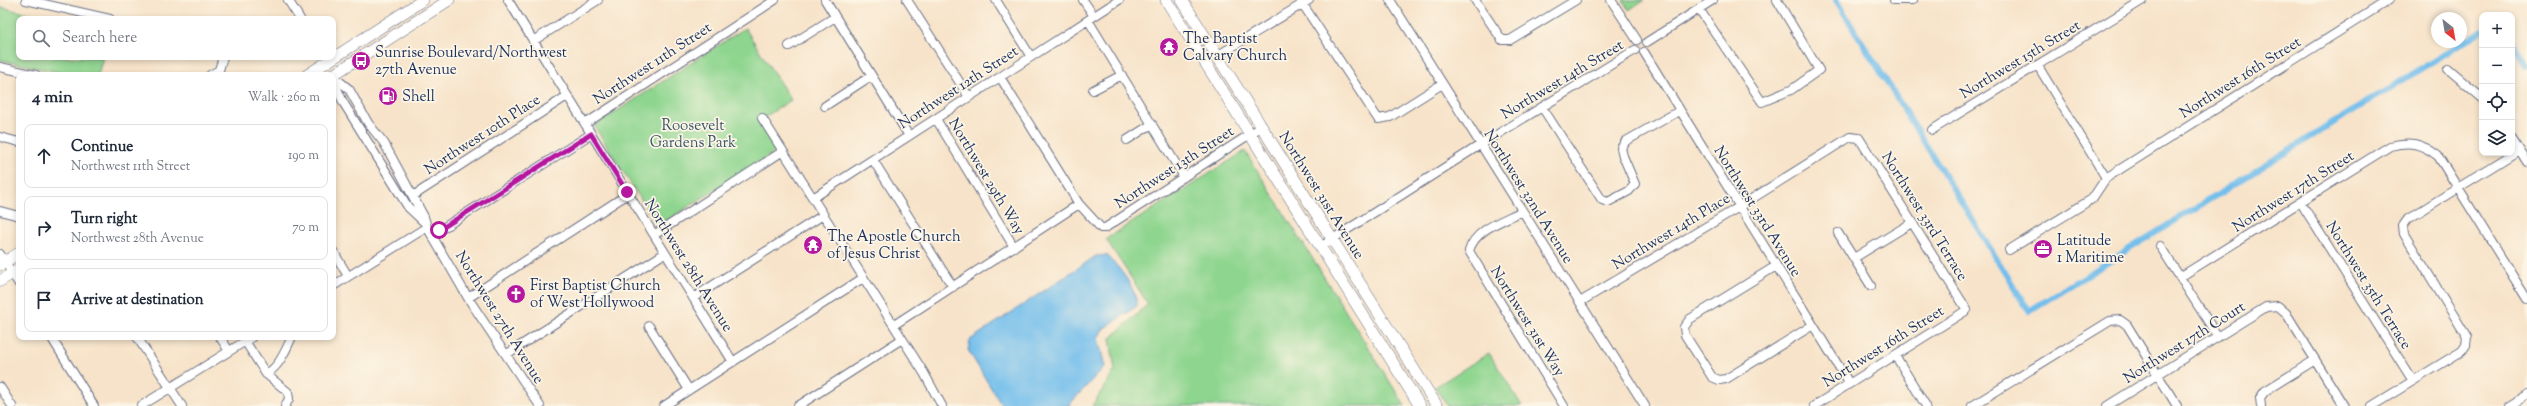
<!DOCTYPE html>
<meta charset="utf-8">
<style>
body{margin:0;font-family:"Sorts Mill Goudy",serif;background:#f6f6f7;color:#1f2937}
.controls{position:absolute;right:12px;top:12px;display:grid;overflow:hidden;border-radius:8px;box-shadow:0 2px 6px #0003}
.controls button{width:36px;height:36px;display:grid;place-items:center;padding:0;border:0;border-bottom:1px solid #e0e1e3;background:#fff;color:#1f2937;font:20px sans-serif}
.compass{position:absolute;left:2431px;top:12px;width:36px;height:36px;border-radius:50%;background:#fff;box-shadow:0 2px 6px #0003;rotate:149deg}
.stop{position:absolute;width:12px;height:12px;margin:-9px;border:3px solid #b5179e;border-radius:50%;background:#fff}
.stop.end{background:#b5179e;border-color:#fff;box-shadow:0 1px 4px #0008}
.list{margin:0;padding:0;list-style:none}
h2{display:flex;justify-content:space-between;align-items:center;height:52px;margin:0;padding:0 16px;font-size:17px}
h2 small{font-size:13px;font-weight:400;color:#747a83}
.list li{display:grid;grid-template-columns:26px 1fr auto;gap:12px;align-items:center;box-sizing:border-box;height:64px;margin:0 8px 8px;padding:0 8px;border:1px solid #e0e1e3;border-radius:8px}
.list b{display:block;font-size:15px;white-space:nowrap}
.list p{margin:0;font-size:13px;white-space:nowrap;color:#747a83}
.list em{font-size:13px;font-style:normal;color:#747a83}
.icon{flex:none;width:22px;height:22px;fill:none;stroke:currentColor;stroke-width:2;stroke-linecap:round;stroke-linejoin:round}
.map{position:relative;flex:none;width:2527px;height:406px;overflow:hidden}
.search{position:absolute;background:#fff;box-shadow:0 2px 6px #0003;left:16px;top:16px;width:320px;height:44px;display:flex;align-items:center;gap:10px;box-sizing:border-box;padding:0 14px;border-radius:8px;color:#747a83;font-size:15px}
.panel{position:absolute;background:#fff;box-shadow:0 2px 6px #0003;left:16px;top:72px;width:320px;height:268px;border-radius:8px}
.map>svg:first-child{display:block}
.green{fill:#8ed58f;stroke:#548276}
.water{fill:#72beec;stroke:#4676a5}
.lines{fill:none;stroke-linecap:round;stroke-linejoin:round}
.canal{stroke:#72beec;stroke-width:6}
.minor-casing{stroke:#686e83;stroke-width:10}
.major-casing{stroke:#686e83;stroke-width:12}
.minor{stroke:#fff;stroke-width:8}
.major{stroke:#fff;stroke-width:11}
.route{stroke:#b5179e;stroke-width:5}
.labels{text-anchor:middle;stroke-width:3.5;stroke-linejoin:round;paint-order:stroke}
.poi-label{font-size:15px;fill:#1b2f5e;stroke:#fcf5e5;text-anchor:start}
.street-label{font-size:15px;fill:#1b2f5e;stroke:#fcf5e5}
.park-label{font-size:15px;fill:#38586a;stroke:#fcf5e5}
</style>
<div class="map">
<svg width="2527" height="406" viewBox="0 0 2527 406">
<rect width="100%" height="100%" fill="#fcf5e5"/>
<filter id="ink" filterUnits="userSpaceOnUse"><feTurbulence type="fractalNoise" baseFrequency=".025" numOctaves="2"/><feDisplacementMap in="SourceGraphic" scale="8" xChannelSelector="R" yChannelSelector="G"/><feConvolveMatrix kernelMatrix="1 2 1 2 8 2 1 2 1" color-interpolation-filters="sRGB"/></filter>
<filter id="wash" filterUnits="userSpaceOnUse"><feTurbulence type="fractalNoise" baseFrequency=".012" numOctaves="4" result="noise"/><feDisplacementMap in="SourceGraphic" scale="16" xChannelSelector="R" yChannelSelector="G"/><feGaussianBlur stdDeviation="0.9" result="paint"/><feColorMatrix in="noise" values="0 0 0 0 0 0 0 0 0 0 0 0 0 0 0 0 0 1.4 0 .05"/><feComposite in="paint" operator="in"/></filter>
<g filter="url(#wash)">
<rect width="100%" height="100%" fill="#f7e3c9"/>
<path class="green" d="M1623,0H1644L1629,10Z
M0,7L52,19H19V57H103L98,75H72L0,60Z
M745,28L791,100L759,121L778,150L658,226L594,126Z
M1245,151L1405,406H1092L1115,370L1110,339L1148,304L1106,239Z
M1489,353L1522,406H1447L1435,387Z"/>
<path class="water" d="M1107,255C1120,269 1136,287 1137,306L1103,329L1098,338L1105,366L1068,406H1002L968,350L970,340L1096,256Z"/>
<g class="lines">
<path class="canal" d="M1836,0L2029,311L2482,31
M2512,42L2527,66"/>
</g>
</g>
<g filter="url(#ink)">
<g class="lines">
<defs>
<path id="minor" d="M26,0L110,19
M288,0L300,19
M508,0L733,362
M825,0L909,136
M907,0L969,97
M996,0L1031,57
M1083,0L1094,16
M1300,0L1378,119L1390,117L1442,84
M1390,0L1645,406
M1475,0L1502,40H1510L1576,0
M1611,0L1637,40
M1894,0H1913
M1699,9L1762,102L1791,90L1819,70L1777,0
M1088,20L1184,177
M533,41L598,0
M1647,42L1713,0
M789,46L835,17
M1644,52L1849,383
M1217,56L1309,0
M2038,66L2106,178
M0,67L36,75
M2448,69L2482,98
M210,75L219,70L223,57
M333,76L349,89L368,123L384,143L424,217L427,227L468,298L540,406
M1000,77L1079,204L1101,228H1105L1261,127
M333,79L343,102L408,207L424,222
M1093,90L1122,75
M825,106L871,76
M1542,107L1602,200L1608,202L1629,191L1635,184L1623,156L1621,148L1626,141L1679,111
M762,118L924,373L942,406
M936,119L1014,247
M585,124L775,0
M1932,130L2143,0
M0,137L19,142
M2512,138L2527,162
M1127,140L1152,124
M873,160L953,287
M413,196L567,96
M813,198L1119,0
M2301,203L2413,381
M0,211L19,216
M1522,211C1503,221 1475,229 1469,251L1564,406
M1838,233L1871,286
M432,235L591,134
M654,235L783,151
M2160,246L2218,337
M1320,247L1480,145L1635,50
M2009,250L2092,199L2106,178L2389,0
M333,251L348,276
M0,254L19,284
M1854,258L1913,222
M1776,266L1690,319L1684,327L1685,335L1712,377L1719,380L1726,379L1813,325
M2180,277L2390,146C2410,141 2421,143 2438,156L2527,299
M333,286L427,227
M468,298L628,194
M693,298L823,215
M1580,302L1734,210L1850,137L1859,138L1967,310L1814,406
M894,325L1079,204
M649,326L689,390
M51,337L94,406
M137,337L182,406
M220,337L229,351
M245,341L266,374L288,392L289,399L285,406
M507,354L665,253
M1895,355L1926,406
M266,374C280,366 285,351 292,337
M0,387L12,406
M141,406L252,337
M664,406L863,278
M798,406L902,339
M1972,406L2110,321L2120,320L2127,325L2177,406
M2107,406L2266,307L2278,306L2286,313L2344,406
M2261,406L2260,398L2265,391L2315,360
M2372,406L2462,351L2466,345L2467,337L2404,234L2403,226L2408,219L2519,150
M2509,406L2527,395"/>
<path id="major" d="M1166,0L1420,406
M1182,0L1437,406
M307,75L423,0
M333,75L449,0
M0,265L19,253
M0,281L19,269"/>
</defs>
<use href="#minor" class="minor-casing"/>
<use href="#major" class="major-casing"/>
<use href="#minor" class="minor"/>
<use href="#major" class="major"/>
</g>
</g>
<g class="lines" filter="url(#ink)">
<path class="route" d="M439,230L591,134L627,192"/>
</g>
<defs>
<symbol id="temple-disc" viewBox="-11 -11 22 22"><circle r="9.5" fill="#b5179e" stroke="#fcf5e5"/><path d="M0-6L5-2H3V0L6.5 2.5H4V6H1.5V3h-3V6H-4V2.5H-6.5L-3 0V-2H-5Z" fill="#fff"/></symbol>
<symbol id="bus-disc" viewBox="-11 -11 22 22"><circle r="9.5" fill="#b5179e" stroke="#fcf5e5"/><path d="M-5-6H5V4H4V6H2V4H-2V6H-4V4H-5ZM-3.5-4V0h7V-4ZM-3.5 1.2v1.5H-2V1.2ZM2 1.2v1.5H3.5V1.2Z" fill="#fff"/></symbol>
<symbol id="fuel-disc" viewBox="-11 -11 22 22"><circle r="9.5" fill="#b5179e" stroke="#fcf5e5"/><path d="M-5.5-6h7V0h2V4h1.3V-2.5L3-4.5l.8-.8L6-3V5H2.5V1h-1V6h-7ZM-4.2-4.7v3.2H.2V-4.7Z" fill="#fff"/></symbol>
<symbol id="office-disc" viewBox="-11 -11 22 22"><circle r="9.5" fill="#b5179e" stroke="#fcf5e5"/><path d="M-6-3h4V-5.5h4V-3h4V5H-6ZM-1-4.5V-3h2v-1.5ZM-6 0V1H6V0Z" fill="#fff"/></symbol>
<symbol id="church-disc" viewBox="-11 -11 22 22"><circle r="9.5" fill="#b5179e" stroke="#fcf5e5"/><path d="M-1.2-6h2.4v3.5h3.3v2.4h-3.3V6h-2.4V-.1h-3.3v-2.4h3.3Z" fill="#fff"/></symbol>
</defs>
<g fill-rule="evenodd">
<use href="#temple-disc" x="1158" y="36" width="22" height="22"/>
<use href="#bus-disc" x="350" y="50" width="22" height="22"/>
<use href="#fuel-disc" x="377" y="85" width="22" height="22"/>
<use href="#temple-disc" x="802" y="234" width="22" height="22"/>
<use href="#office-disc" x="2032" y="238" width="22" height="22"/>
<use href="#church-disc" x="505" y="283" width="22" height="22"/>
</g>
<g class="labels">
<g class="poi-label">
<text x="1183" y="43">The Baptist<tspan x="1183" dy="17">Calvary Church</tspan></text>
<text x="375" y="57">Sunrise Boulevard/Northwest<tspan x="375" dy="17">27th Avenue</tspan></text>
<text x="402" y="101">Shell</text>
<text x="827" y="241">The Apostle Church<tspan x="827" dy="17">of Jesus Christ</tspan></text>
<text x="2057" y="245">Latitude<tspan x="2057" dy="17">1 Maritime</tspan></text>
<text x="530" y="290">First Baptist Church<tspan x="530" dy="17">of West Hollywood</tspan></text>
</g>
<g class="street-label">
<text transform="translate(2020 59) rotate(-31)" y="5">Northwest 15th Street</text>
<text transform="translate(652 63) rotate(-33)" y="5">Northwest 11th Street</text>
<text transform="translate(2240 77) rotate(-32)" y="5">Northwest 16th Street</text>
<text transform="translate(1562 79) rotate(-31)" y="5">Northwest 14th Street</text>
<text transform="translate(958 87) rotate(-33)" y="5">Northwest 12th Street</text>
<text transform="translate(482 134) rotate(-33)" y="5">Northwest 10th Place</text>
<text transform="translate(1174 167) rotate(-33)" y="5">Northwest 13th Street</text>
<text transform="translate(987 176) rotate(59)" y="5">Northwest 29th Way</text>
<text transform="translate(2293 191) rotate(-32)" y="5">Northwest 17th Street</text>
<text transform="translate(1322 195) rotate(58)" y="5">Northwest 31st Avenue</text>
<text transform="translate(1529 196) rotate(58)" y="5">Northwest 32nd Avenue</text>
<text transform="translate(1758 211) rotate(58)" y="5">Northwest 33rd Avenue</text>
<text transform="translate(1925 216) rotate(58)" y="5">Northwest 33rd Terrace</text>
<text transform="translate(1671 231) rotate(-31)" y="5">Northwest 14th Place</text>
<text transform="translate(689 265) rotate(58)" y="5">Northwest 28th Avenue</text>
<text transform="translate(2369 285) rotate(58)" y="5">Northwest 35th Terrace</text>
<text transform="translate(500 317) rotate(58)" y="5">Northwest 27th Avenue</text>
<text transform="translate(1528 321) rotate(58)" y="5">Northwest 31st Way</text>
<text transform="translate(2184 342) rotate(-32)" y="5">Northwest 17th Court</text>
<text transform="translate(1883 346) rotate(-32)" y="5">Northwest 16th Street</text>
</g>
<g class="park-label">
<text x="693" y="130">Roosevelt<tspan x="693" dy="17">Gardens Park</tspan></text>
</g>
</g>
</svg>
<div class="controls">
<button>+</button>
<button>−</button>
<button><svg class="icon" aria-label="locate" viewBox="0 0 24 24"><circle cx="12" cy="12" r="6"/><path d="M12 2v4M12 18v4M2 12h4M18 12h4"/></svg></button>
<button><svg class="icon" aria-label="layers" viewBox="0 0 24 24"><path d="M12 4l9 5-9 5-9-5zM3 14l9 5 9-5"/></svg></button>
</div>
<svg class="compass" viewBox="-18 -18 36 36"><path d="M0-13l5 13h-10z" fill="#e53935"/><path d="M0 13l5-13h-10z" fill="#747a83"/></svg>
<div class="stop" style="left:439px;top:230px"></div>
<div class="stop end" style="left:627px;top:192px"></div>
<div class="search"><svg class="icon" aria-label="search" viewBox="0 0 24 24"><circle cx="10" cy="10" r="6"/><path d="M15 15l6 6"/></svg>Search here</div>
<section class="panel">
<h2>4 min<small>Walk · 260 m</small></h2>
<ul class="list">
<li><svg class="icon" aria-label="ahead" viewBox="0 0 24 24"><path d="M12 20V5M6 11l6-6 6 6"/></svg><div><b>Continue</b><p>Northwest 11th Street</p></div><em>190 m</em></li>
<li><svg class="icon" aria-label="right" viewBox="0 0 24 24"><path d="M7 20v-9h11M14 6l5 5-5 5"/></svg><div><b>Turn right</b><p>Northwest 28th Avenue</p></div><em>70 m</em></li>
<li><svg class="icon" aria-label="arrive" viewBox="0 0 24 24"><path d="M6 21V4h12l-3 4 3 4H6"/></svg><div><b>Arrive at destination</b></div></li>
</ul>
</section>
</div>
